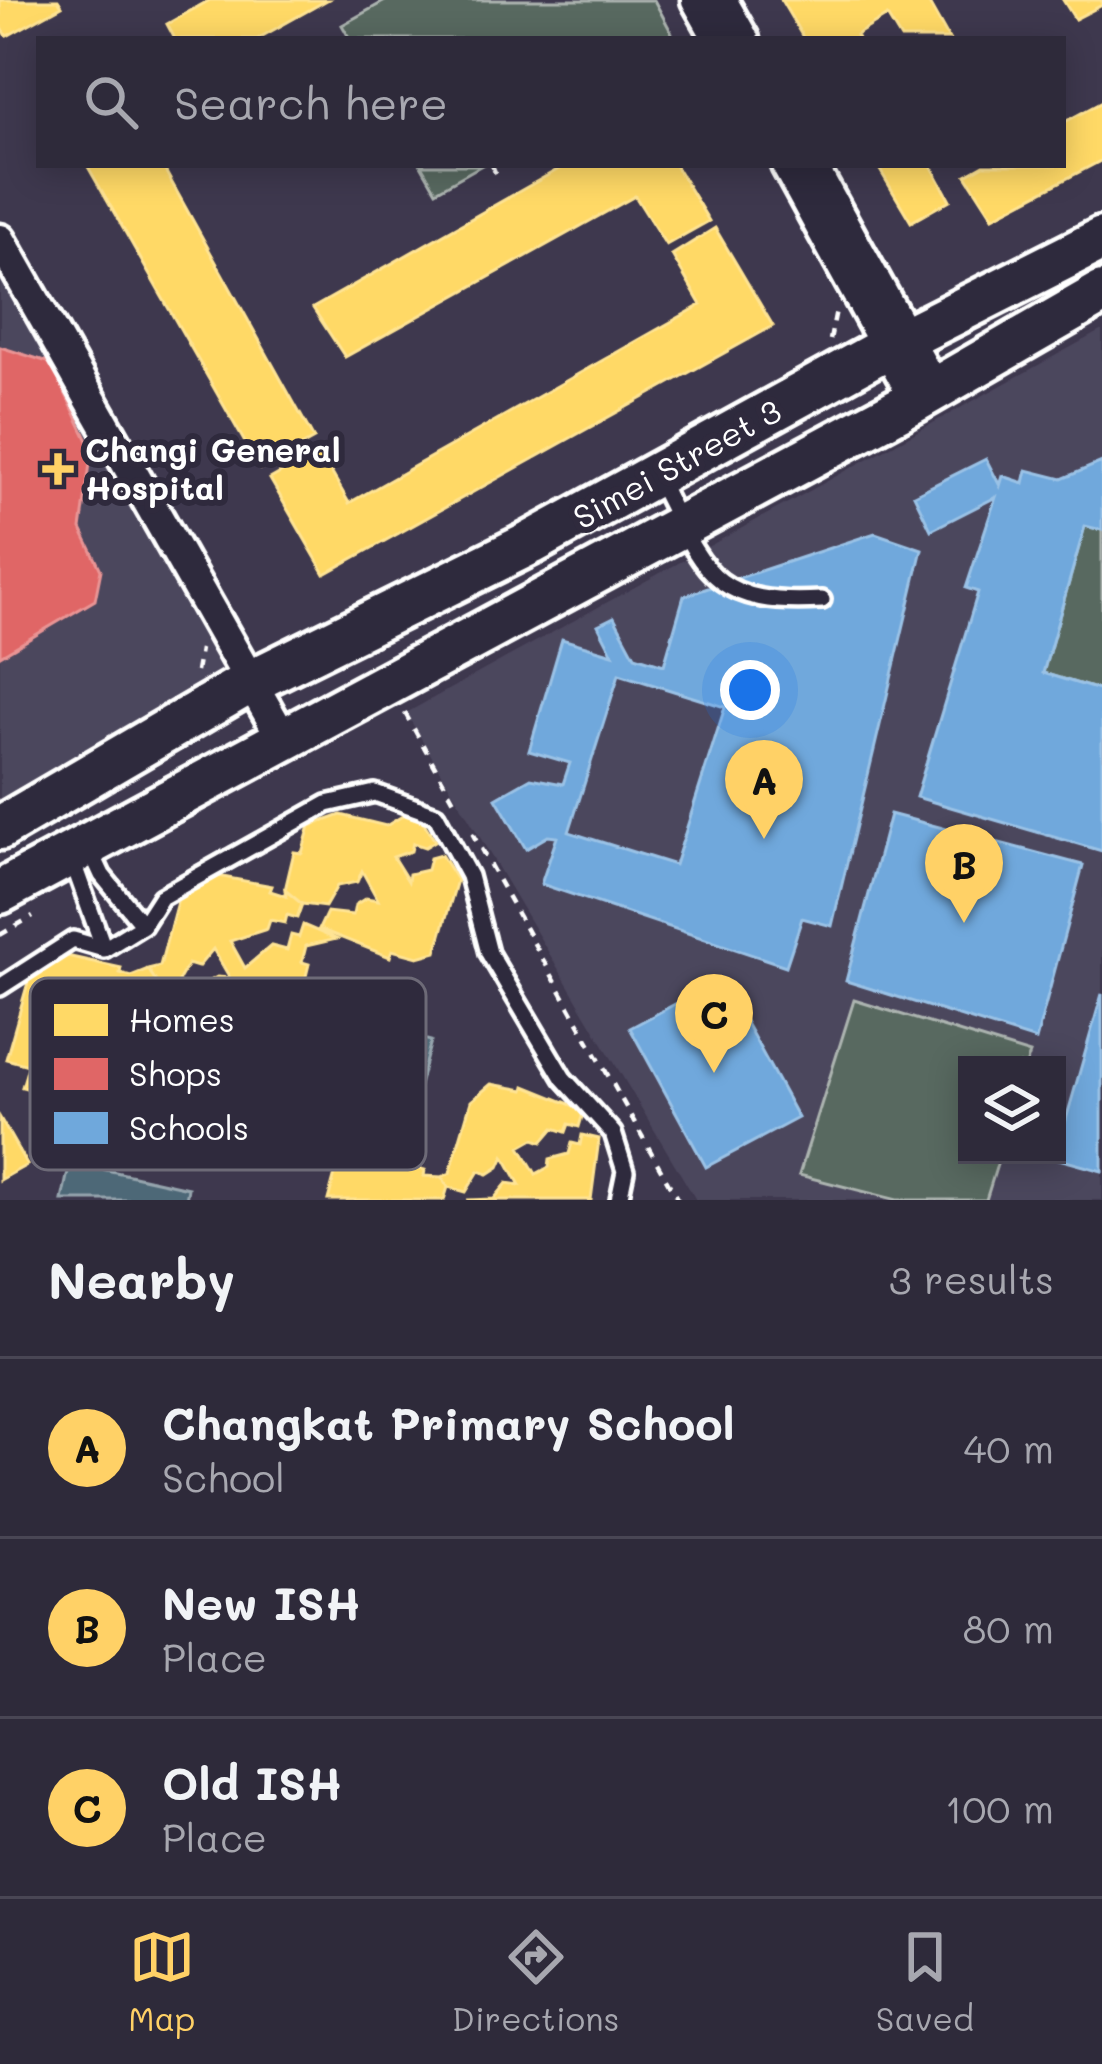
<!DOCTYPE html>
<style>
body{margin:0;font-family:Mali,sans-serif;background:#3a3645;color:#f1f3f6}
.controls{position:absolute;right:36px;bottom:36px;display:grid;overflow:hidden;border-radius:0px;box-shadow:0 6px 30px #0003}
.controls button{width:108px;height:108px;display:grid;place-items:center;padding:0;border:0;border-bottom:3px solid #494654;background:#2e2a3a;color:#f1f3f6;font:60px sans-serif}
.you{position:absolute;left:750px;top:690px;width:42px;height:42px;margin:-30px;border:9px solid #fff;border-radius:50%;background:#1a73e8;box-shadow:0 0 0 18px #1a73e833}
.badge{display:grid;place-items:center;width:78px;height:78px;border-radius:50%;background:#ffd166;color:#111;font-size:39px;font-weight:700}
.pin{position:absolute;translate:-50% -99px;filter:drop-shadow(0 3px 6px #0008)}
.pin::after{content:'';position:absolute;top:63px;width:42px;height:36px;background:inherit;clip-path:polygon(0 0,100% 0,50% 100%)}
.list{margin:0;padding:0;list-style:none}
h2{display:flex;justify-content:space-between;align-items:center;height:156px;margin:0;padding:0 48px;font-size:51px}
h2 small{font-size:39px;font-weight:400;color:#a7a7af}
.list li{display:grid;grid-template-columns:78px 1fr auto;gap:36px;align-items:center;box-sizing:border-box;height:180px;padding:0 48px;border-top:3px solid #494654}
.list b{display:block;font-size:45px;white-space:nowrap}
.list p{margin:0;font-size:39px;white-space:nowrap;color:#a7a7af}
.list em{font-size:39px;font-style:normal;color:#a7a7af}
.icon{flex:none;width:66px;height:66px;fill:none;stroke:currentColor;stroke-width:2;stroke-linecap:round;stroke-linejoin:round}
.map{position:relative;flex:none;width:1102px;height:1200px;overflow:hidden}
.search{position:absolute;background:#2e2a3a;box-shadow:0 6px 30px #0003;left:36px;right:36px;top:36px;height:132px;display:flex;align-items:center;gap:30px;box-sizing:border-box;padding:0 42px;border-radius:0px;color:#a7a7af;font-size:45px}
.sheet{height:696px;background:#2e2a3a}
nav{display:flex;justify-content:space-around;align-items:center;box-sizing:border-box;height:168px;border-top:3px solid #494654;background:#2e2a3a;font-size:33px;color:#a7a7af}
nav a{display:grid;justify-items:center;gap:6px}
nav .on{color:#ffd166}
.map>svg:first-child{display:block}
.built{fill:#4c465d;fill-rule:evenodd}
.green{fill:#596960;stroke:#acb4b0;stroke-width:3}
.water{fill:#4e6777;stroke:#95a4ad;stroke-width:3}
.homes{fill:#ffd966;stroke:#ffe494;stroke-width:3}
.shops{fill:#e06666;stroke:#e99494;stroke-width:3}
.schools{fill:#6fa8dc;stroke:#9ac2e6;stroke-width:3;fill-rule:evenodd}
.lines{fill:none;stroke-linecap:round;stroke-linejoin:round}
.service-casing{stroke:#fff;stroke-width:24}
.minor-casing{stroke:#fff;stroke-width:39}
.secondary-casing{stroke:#fff;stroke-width:51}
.path{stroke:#fff;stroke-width:4.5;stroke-dasharray:9 9;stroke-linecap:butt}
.service{stroke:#2f2a3d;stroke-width:15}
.minor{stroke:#2f2a3d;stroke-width:30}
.secondary{stroke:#2f2a3d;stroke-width:42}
.poi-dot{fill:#ffd166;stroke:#2f2a3d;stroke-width:4.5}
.labels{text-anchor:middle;stroke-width:12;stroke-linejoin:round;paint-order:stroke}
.poi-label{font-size:33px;font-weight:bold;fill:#fff;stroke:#2f2a3d;text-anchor:start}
.street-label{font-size:33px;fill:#fff;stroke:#2f2a3d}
.key{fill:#2f2a3d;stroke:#6d6a77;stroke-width:3}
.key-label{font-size:33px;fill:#fff}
</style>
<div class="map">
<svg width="1102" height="1200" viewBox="0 0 1102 1200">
<rect width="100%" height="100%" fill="#3e384e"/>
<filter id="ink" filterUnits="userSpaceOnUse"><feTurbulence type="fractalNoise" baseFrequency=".00833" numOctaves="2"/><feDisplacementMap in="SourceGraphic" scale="24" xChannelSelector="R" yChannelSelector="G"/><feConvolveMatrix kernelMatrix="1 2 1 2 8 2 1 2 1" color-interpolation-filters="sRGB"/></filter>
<g filter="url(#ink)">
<path class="built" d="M0,267L232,671L0,799Z
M1102,330V1200H696L406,713ZM967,1065H1057V1155H967Z"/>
<path class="green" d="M387,0H654L675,39H350L342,25Z
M421,165H482L436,191Z
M1085,526L1102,530V691L1043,673Z
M854,1000L1030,1054L1026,1065H967V1155H1000L986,1200H897L799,1175Z"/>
<path class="water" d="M392,1031L431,1041L402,1149L282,1116L292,1080L373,1101Z
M70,1162L188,1188L186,1200H62Z"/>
<path class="homes" d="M0,0H58L62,6L7,36L0,25Z
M210,0H327L257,39H175L167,24Z
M781,0H927L949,39H901L887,16L856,35L858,39H804Z
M1063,0H1102V5L1075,19Z
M1102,102V160L993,217L966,175L984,165H1063V123Z
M87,165H162L314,439L260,469Z
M566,165H675L709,221L666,245L635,196L345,357L313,308Z
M877,165H931L950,200L911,222Z
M715,228L773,326L325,574L270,479L319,451L349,503L701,305L672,255Z
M341,815L386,826L404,815L422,820L435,841L425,847L413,843L411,851L393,857L408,881L409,874L427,870L430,858L441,855L457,880L436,952L418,957L392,950L390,957L319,929L327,912L353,915L355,905L366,898L378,900L362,871L357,882L337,886L325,907L302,904L285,890L294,852L302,853L310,826Z
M212,875L272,886L270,891L286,896L285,890L302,904L297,918L287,915L285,923L270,920L267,929L230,941L245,968L271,946L287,950L291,935L299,937L303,925L336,939L306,946L302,962L309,964L300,1001L293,999L286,1025L269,1035L243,1028L242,1035L191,1016L190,1032L176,1015L178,990L204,993L206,983L217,977L230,978L213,949L198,967L188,964L176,985L159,986L148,969L160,966L178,898Z
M62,955L121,968L120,973L131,976L148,969L159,986L144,982L152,1000L129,994L126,1003L115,999L102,1013L94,1010L80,1018L96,1045L110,1037L111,1029L129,1025L132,1013L140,1015L143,1005L176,1015L190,1032L171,1028L166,1045L173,1048L164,1083H153L119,1113L55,1103L57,1096L22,1087L28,1067L54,1070L67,1054L80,1056L64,1026L59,1038L48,1044L38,1042L28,1065L6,1059L31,972Z
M491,1084L524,1090L525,1086L584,1110L579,1127L569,1124L566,1132L554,1128L542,1142L534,1139L520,1147L536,1174L549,1167L550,1159L569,1154L572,1143L580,1145L582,1135L599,1139L591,1200H467L494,1199L507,1183L520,1185L504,1156L499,1167L488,1174L479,1171L466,1192L448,1187L442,1177L450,1173L471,1101Z
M0,1118L27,1165L0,1180Z
M355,1157L388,1164L389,1160L425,1170L424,1176L442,1177L448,1187L444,1200H328L335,1174Z"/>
<path class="shops" d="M0,347L51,363L92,449L81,529L101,570L95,600L0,656Z
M1051,684L1102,699V824L1011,796Z"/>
<path class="schools" d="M986,459L1000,486L1003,476L1024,483L1027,470L1062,479L1102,462V530L1085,526L1043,673L1102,691V851L916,797L978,592L966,588L996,497L931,530L914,495Z
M875,533L922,549L832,926L802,918L786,966L541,884L557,837L548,836L526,849L496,798L531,778L563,784L570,763L529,751L562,639L613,654L598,625L614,617L635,656L664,665L684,596ZM619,674L725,707L675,865L569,832Z
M890,814L1083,865L1036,1040L846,981Z
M722,979L798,1118L706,1167L630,1028Z
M1102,994V1171L1055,1158Z"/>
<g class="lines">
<defs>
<path id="service" d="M657,477C703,568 708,607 822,600
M90,849L102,875L143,925
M71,857L104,949
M0,987L73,940L104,949L143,925L161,897L327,804L375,793L436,815L469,876L489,953L563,1078L613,1133L625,1171L619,1200"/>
<path id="minor" d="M697,0L719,39
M721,0L743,39
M787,165L916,400
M811,165L935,390
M0,240L285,742"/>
<path id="secondary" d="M0,828L248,683L531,543L886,348L1102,239
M0,892L916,400L1102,293"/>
</defs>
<use href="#service" class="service-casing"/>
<use href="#minor" class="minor-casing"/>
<use href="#secondary" class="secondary-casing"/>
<path class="path" d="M492,165L497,177
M830,340L836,310
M196,672L200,649
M405,713L455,802
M472,833L678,1200
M0,935L33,916"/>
<use href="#service" class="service"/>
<use href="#minor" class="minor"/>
<use href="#secondary" class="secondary"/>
</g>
</g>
<path class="poi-dot" d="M52 451h12v12h12v12h-12v12h-12v-12h-12v-12h12z"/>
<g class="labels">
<g class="poi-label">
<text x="85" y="462">Changi General<tspan x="85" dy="38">Hospital</tspan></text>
</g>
<g class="street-label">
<text transform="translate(677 464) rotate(-29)" y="12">Simei Street 3</text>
</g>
</g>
<rect x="30" y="978" width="396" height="192" rx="18" class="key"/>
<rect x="54" y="1004" width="54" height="32" fill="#ffd966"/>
<rect x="54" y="1058" width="54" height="32" fill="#e06666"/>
<rect x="54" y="1112" width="54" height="32" fill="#6fa8dc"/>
<g class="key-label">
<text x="129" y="1032">Homes</text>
<text x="129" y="1086">Shops</text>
<text x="129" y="1140">Schools</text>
</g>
</svg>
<div class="controls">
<button><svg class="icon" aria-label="layers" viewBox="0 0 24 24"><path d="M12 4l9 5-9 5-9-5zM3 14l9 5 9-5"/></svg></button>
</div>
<div class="you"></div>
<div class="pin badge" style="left:764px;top:839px">A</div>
<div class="pin badge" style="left:964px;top:923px">B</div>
<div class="pin badge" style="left:714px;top:1073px">C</div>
<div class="search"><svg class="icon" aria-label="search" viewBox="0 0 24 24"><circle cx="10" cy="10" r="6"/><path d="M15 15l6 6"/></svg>Search here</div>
</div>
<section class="sheet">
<h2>Nearby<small>3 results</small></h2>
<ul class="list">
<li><span class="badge">A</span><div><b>Changkat Primary School</b><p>School</p></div><em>40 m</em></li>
<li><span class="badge">B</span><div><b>New ISH</b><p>Place</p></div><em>80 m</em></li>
<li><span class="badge">C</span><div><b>Old ISH</b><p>Place</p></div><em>100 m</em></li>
</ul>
</section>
<nav>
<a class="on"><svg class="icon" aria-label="map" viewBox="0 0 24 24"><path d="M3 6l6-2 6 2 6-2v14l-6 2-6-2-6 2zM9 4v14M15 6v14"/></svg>Map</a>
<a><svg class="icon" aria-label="directions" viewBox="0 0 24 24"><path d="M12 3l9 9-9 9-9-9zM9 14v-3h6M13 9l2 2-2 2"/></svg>Directions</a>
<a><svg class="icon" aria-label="saved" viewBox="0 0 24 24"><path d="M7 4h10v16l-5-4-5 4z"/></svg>Saved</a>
</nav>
